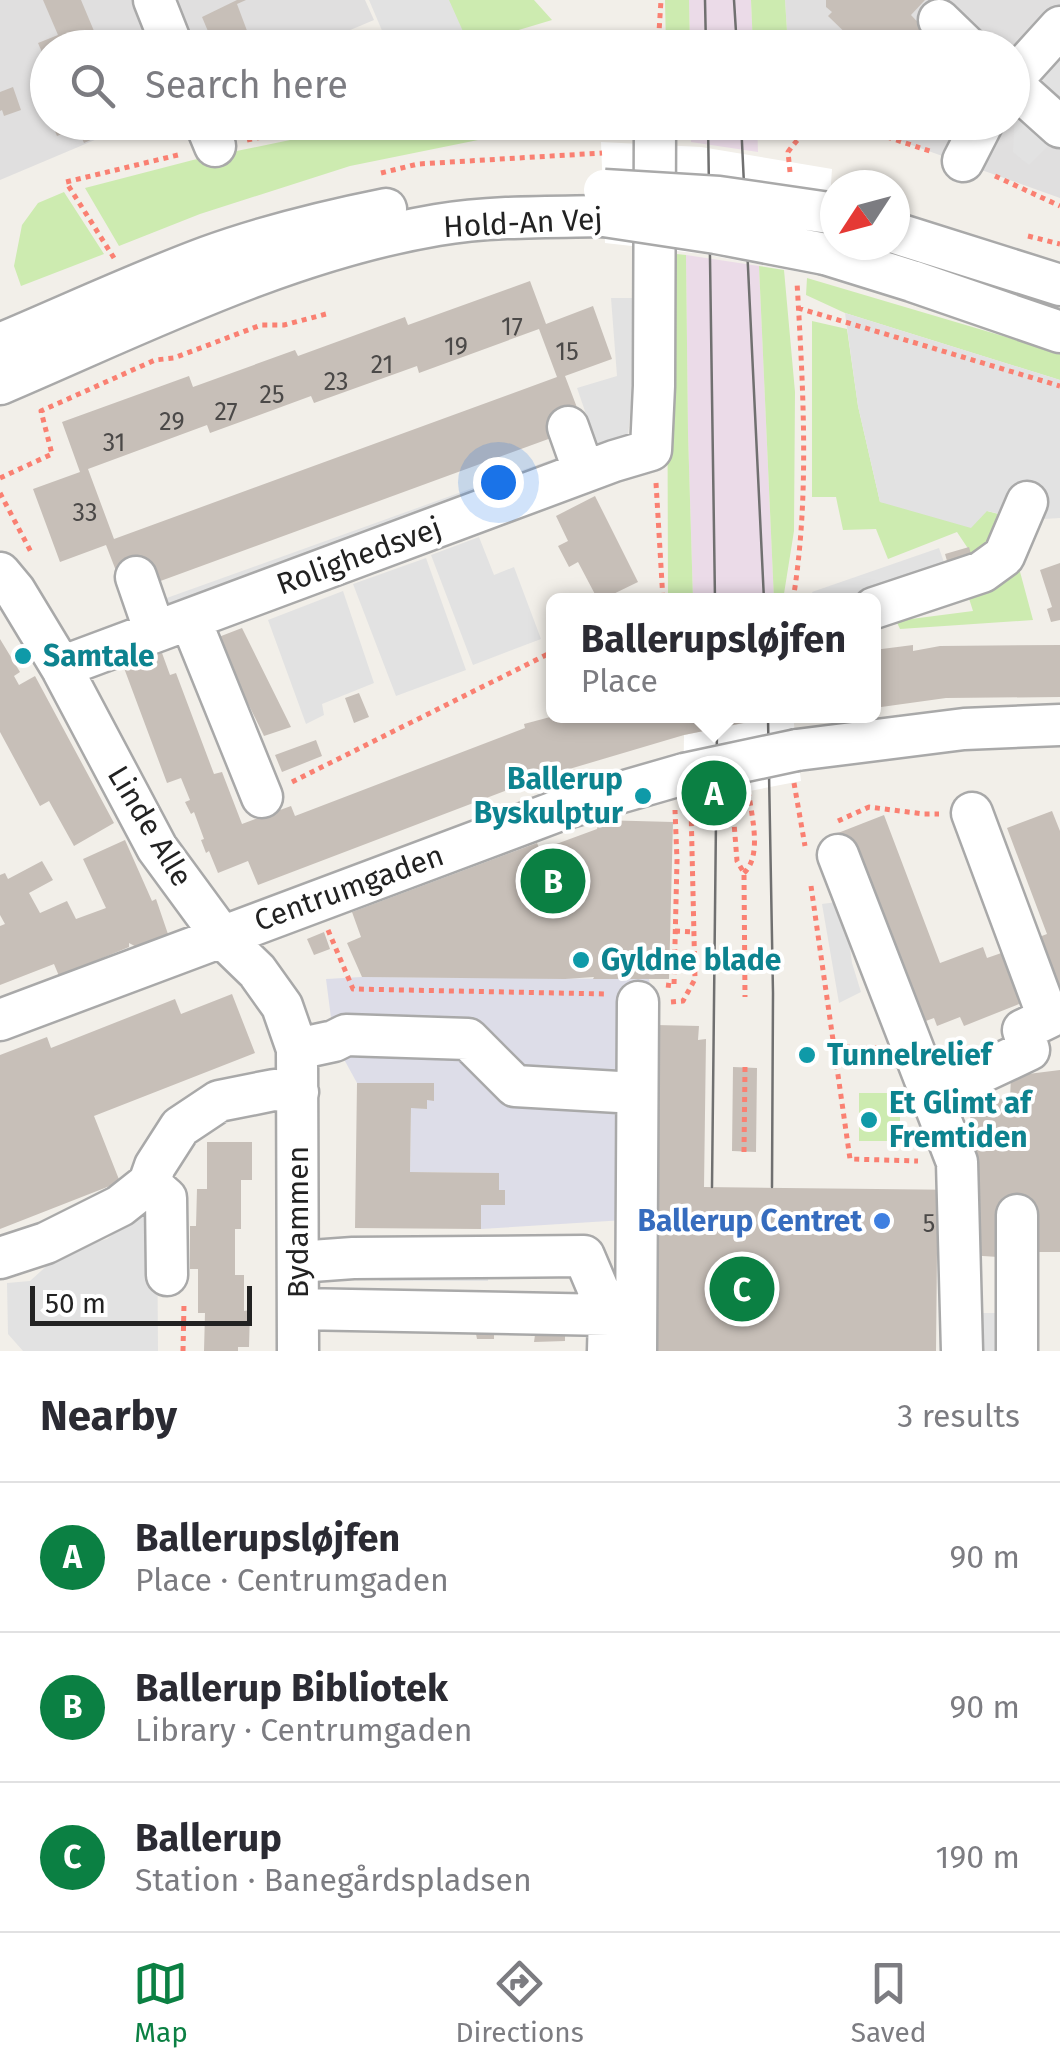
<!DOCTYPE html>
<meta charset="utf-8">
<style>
body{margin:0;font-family:"Fira Sans",sans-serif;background:#f2f2f3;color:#2b2b33}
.compass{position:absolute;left:820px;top:170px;width:90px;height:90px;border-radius:50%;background:#fff;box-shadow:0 2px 8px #0004;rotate:234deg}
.scale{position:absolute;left:30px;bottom:25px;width:222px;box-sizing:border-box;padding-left:10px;border:5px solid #222;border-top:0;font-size:28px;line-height:35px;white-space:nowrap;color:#222;-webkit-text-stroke:8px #fff;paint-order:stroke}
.you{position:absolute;left:498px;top:482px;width:35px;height:35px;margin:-25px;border:8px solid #fff;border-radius:50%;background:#1a73e8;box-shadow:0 0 0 15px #1a73e833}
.badge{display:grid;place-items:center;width:65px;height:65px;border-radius:50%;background:#0b8043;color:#fff;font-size:32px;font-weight:700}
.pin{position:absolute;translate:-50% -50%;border:5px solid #fff;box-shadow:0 2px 10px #0006}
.popup{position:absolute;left:546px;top:593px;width:335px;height:130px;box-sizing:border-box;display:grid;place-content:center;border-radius:15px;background:#fff;filter:drop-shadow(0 2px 8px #0005);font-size:32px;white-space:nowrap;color:#7c7c81}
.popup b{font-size:38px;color:#2b2b33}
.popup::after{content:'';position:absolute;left:50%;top:100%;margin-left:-20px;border:20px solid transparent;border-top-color:#fff}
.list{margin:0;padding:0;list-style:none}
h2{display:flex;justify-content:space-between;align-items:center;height:130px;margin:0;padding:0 40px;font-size:42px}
h2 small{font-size:32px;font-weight:400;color:#7c7c81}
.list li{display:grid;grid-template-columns:65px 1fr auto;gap:30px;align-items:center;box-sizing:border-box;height:150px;padding:0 40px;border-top:2px solid #e1e1e2}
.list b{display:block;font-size:38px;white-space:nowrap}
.list p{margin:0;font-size:32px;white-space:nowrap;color:#7c7c81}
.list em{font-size:32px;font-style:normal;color:#7c7c81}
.icon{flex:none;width:55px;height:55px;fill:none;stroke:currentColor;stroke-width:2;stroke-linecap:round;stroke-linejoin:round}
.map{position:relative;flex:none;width:1060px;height:1351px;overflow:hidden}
.search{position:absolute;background:#fff;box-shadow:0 2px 8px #0004;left:30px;right:30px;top:30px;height:110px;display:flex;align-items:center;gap:25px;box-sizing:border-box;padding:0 35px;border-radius:55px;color:#7c7c81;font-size:38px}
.sheet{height:580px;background:#fff}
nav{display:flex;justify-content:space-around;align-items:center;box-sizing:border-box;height:140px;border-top:2px solid #e1e1e2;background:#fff;font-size:28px;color:#7c7c81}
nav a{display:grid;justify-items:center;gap:5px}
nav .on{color:#0b8043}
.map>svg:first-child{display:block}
.residential{fill:#e0dfdf}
.industrial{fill:#ebdbe8}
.grass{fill:#cdebb0}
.parking{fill:#e2e2e2}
.plaza{fill:#dddde8}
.pier{fill:#fff}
.building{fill:#c7bfb8;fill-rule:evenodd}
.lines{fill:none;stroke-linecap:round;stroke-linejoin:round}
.minor-casing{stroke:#a9a9a9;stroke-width:45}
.path{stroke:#fa8072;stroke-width:5;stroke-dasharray:5 5;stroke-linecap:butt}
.minor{stroke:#fff;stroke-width:40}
.tram{stroke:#707070;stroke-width:2.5}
.minor-bridge-casing{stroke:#a9a9a9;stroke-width:45;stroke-linecap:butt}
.minor-bridge{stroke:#fff;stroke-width:40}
.culture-dot{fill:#0f9aa8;stroke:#fff;stroke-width:4}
.shop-dot{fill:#3f7fe0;stroke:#fff;stroke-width:4}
.labels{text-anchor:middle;stroke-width:8;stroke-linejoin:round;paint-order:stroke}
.number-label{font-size:25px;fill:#4b4948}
.street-label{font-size:30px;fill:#222;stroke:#fff}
.culture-label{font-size:30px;font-weight:bold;fill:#0d838f;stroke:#fff;text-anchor:start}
.shop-label{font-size:30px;font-weight:bold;fill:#366cbe;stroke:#fff;text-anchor:end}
</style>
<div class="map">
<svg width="1060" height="1351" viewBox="0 0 1060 1351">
<rect width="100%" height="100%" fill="#f2efe9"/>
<path class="residential" d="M0,0H365L374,20L310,47L48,48V122L135,123L0,180Z
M785,0H1060V198L850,123L1012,122V48L788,47Z"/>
<path class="industrial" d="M689,0H751L753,47H690Z
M691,123H757L758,152L691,142Z
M686,255L759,266L774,600H693L688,433Z"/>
<path class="grass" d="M448,0H534L552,20L512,32L462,31Z
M665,0H689L690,47H666Z
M751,0H785L788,47H753Z
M372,123H635L633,136L483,139L350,166L200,214L119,246L85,188L193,160Z
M64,192L104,254L21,286L14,266L22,225L38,203Z
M667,253L686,255L688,433L693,600H668Z
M759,266L784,270L795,392L794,531L783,600H774Z
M807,278L1060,353V380L845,313L806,295Z
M812,321L847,329L858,406L880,502L987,511L1006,516L991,554L973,561L967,547L957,532L888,559L876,529L843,530L836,497H812Z
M1019,568L1033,620L900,629L893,614L903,608L911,619L973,611L965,586Z
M859,1093H900V1141H859Z"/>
<path class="parking" d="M369,0H449L470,47H389Z
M1060,59V134L1029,165L1013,152L1015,111Z
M611,298H642L628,436L597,446L577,388L617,376Z
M845,313L1060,380V518L1027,520L987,511L971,528L880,502L858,406Z
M559,457L565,472L169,616L164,599Z
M479,537L494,575L514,567L541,639L473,665L431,555Z
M939,548L946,568L853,600H816L812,592Z
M426,558L466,670L396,696L353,584Z
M343,591L374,683L322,704L324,715L306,724L268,620Z
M844,901L852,963L861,992L839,1003L822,904Z
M157,1199L158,1351H23L8,1334L7,1283L30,1281L62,1252L107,1239Z
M371,1270H488V1281H380Z
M971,1313H995V1351H971Z"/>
<path class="plaza" d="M362,977L649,979L656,1025L625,1220L481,1229V1205H505V1191L499,1190V1173L410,1172L411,1108H426L427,1100H434V1084L357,1083L334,1041L326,979Z"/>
<path class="pier" d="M601,142L701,147L832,169L829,213L821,276L704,254L605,243Z
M781,716H793L801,781L683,804L684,735Z"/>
<path class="building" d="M43,0H81L94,31L82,37L86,48H48V66L38,43L58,35Z
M237,0H246L237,4L252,44L243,48H215L202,17Z
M826,0H925L911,15L942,48H888L884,44L881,48H861L828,16L832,12L826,7Z
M145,30L151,44L143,48H115L113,43Z
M13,87L21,110L4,116L2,110L0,111V92Z
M51,122H89V123L57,136Z
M100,122H113L115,129L84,143L79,132Z
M530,281L546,324L593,306L612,359L565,376L584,426L125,594L106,545L60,562L33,489L80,472L62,422L189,376L193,387L295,350L298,356L405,317L408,325ZM539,329L557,377L114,539L88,469L207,425L210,433L311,396L314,403L417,366L419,373Z
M595,496L638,582L601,600H598L578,562L569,567L558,546L568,541L556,516Z
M969,547L973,561L949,568L945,554Z
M1060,563V620L1051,622L1047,609L1052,607L1040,570Z
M242,628L291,727L264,736L216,638Z
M0,639L20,672L14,676L19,685L35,676L114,823L74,846L49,801L40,806L0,732Z
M913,645V651L940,646L1060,645V697L946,698L874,708V650Z
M162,653L170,675L176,673L214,774L222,772L242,824L291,806L295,816L525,728L524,724L554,716L555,720L567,716H772V717L684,735L539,778L258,885L248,861L218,873L209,851L206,853L201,840L204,839L194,812L191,814L185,802L190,800L181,778L167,783L124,668Z
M359,693L369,717L354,723L345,698Z
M316,740L322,756L282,772L275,755Z
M1052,811L1060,831V984L1044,990L1026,942L1047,934L1007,828Z
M884,815L940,963L983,947L987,958L1010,950L1029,1000L964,1026L960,1017L937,1026L934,1018L912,1026L838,833Z
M599,820L673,822L669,979H593L594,977L565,979L362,977L347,943L361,937L352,912L537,843L540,850L597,829Z
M125,840L152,901L156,899L169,937L146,952L129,943V947L59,976L54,964L0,985V926L5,924L0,915V875L5,873L8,879L42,861L53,880L29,893L40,913L67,901L76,919L106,908L83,859Z
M324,932L330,949L314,955L307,939Z
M232,994L255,1053L94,1116L120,1182L0,1229V1055L47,1037L51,1048L175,999L181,1014Z
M656,1025L699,1026L698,1040L706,1039L704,1187L968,1190L971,1098L1010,1099L1011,1076L1060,1070V1252H1028L998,1257L937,1253L936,1351H652Z
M733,1067L757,1068L756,1152L732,1151Z
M357,1083H434V1101L427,1100V1109L411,1108L410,1172L499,1173V1190H505V1205H481V1229L355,1228Z
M207,1142H252V1180H241V1229H235V1275H244V1311L250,1310L249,1347H238V1351H204L205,1313H198V1269H190V1226H196L197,1189H207Z
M494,1333V1339H477L476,1334Z
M535,1335H565V1341L534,1342Z"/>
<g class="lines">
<defs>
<path id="minor" d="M154,0L173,48
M939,20L968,48
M1012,80L1060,27
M1012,84L1060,127
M205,122L215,146
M963,161L983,122
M895,233L1060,285
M825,254L912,281L1060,332
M0,344C69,315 137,283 207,257C265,236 326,221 386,209
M0,384C141,324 284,251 437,225C492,216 549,217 604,216
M568,427L584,472
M0,573L15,591L61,667L157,848L223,938L257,971L282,1006L297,1049L298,1351
M136,577L155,632
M874,608L982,572L1004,556L1027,502
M190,619L262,797
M61,667L614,461L651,450L654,386L655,122
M797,750L964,729L1060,725
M972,813L1048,1017
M838,855L957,1162L962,1351
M0,1020L563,809L684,774
M297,1049L334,1041L346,1035L468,1039L515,1086L636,1093
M931,1096L1029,1050L1023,1030L1060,1012
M149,1183L166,1198L167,1275
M1017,1215V1351
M0,1258L46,1243L120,1206L149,1183L155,1166L180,1127L219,1101L274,1090L298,1092
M298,1262L353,1258L584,1256L609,1315L608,1351
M298,1309L609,1315
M636,1351L638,1002"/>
</defs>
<use href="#minor" class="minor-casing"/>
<path class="path" d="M379,48L419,34
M658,48L661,0
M247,140L337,122
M790,172L788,152C796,141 804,131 818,127C844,119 906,144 933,152
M381,173L418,164L602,153
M995,176L1060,206
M1028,236L1060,244
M114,258L66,182L182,154
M798,308L1060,386
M0,478L52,454L41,411L155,360L174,358L261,325H284L326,314
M656,483L663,600
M0,493L31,552
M793,600C810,496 803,387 797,282
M292,782L554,651
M794,783L805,846
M732,797L737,861L744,873L745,997
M838,821L869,807L924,814H939
M744,873C762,856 752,818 749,795
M811,886L850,1159L918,1161
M328,930L353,989L608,994
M675,931L694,932
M666,985L674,986L677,860L675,810
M671,1002L683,1001L695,979L691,807
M835,1047L877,1048
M854,1060L878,1061V1058
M744,1152L745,1067
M183,1351L184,1304"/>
<use href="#minor" class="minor"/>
<path class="tram" d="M705,0L706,48
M734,0L737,48
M708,122L715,600
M741,122L764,600
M768,718L773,993L772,1187
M712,1187L717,728"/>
<defs>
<path id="minor-bridge" d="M604,190L719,197L829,213
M604,216L716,233L825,254
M684,774L797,750"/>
</defs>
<use href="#minor-bridge" class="minor-bridge-casing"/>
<use href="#minor-bridge" class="minor-bridge"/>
</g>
<g class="culture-dot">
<circle cx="23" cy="656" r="10"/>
<circle cx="643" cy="796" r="10"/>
<circle cx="581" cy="960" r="10"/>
<circle cx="807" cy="1055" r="10"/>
<circle cx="869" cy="1120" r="10"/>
</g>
<circle class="shop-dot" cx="882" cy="1221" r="10"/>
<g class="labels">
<g class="number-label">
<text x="512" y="335">17</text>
<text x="456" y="355">19</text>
<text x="567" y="360">15</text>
<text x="382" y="373">21</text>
<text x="336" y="390">23</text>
<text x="272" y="403">25</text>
<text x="226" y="420">27</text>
<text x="172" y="430">29</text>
<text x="114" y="451">31</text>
<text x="85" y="521">33</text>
<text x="929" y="1232">5</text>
</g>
<g class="street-label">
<text transform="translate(523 223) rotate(-3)" y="10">Hold-An Vej</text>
<text transform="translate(359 556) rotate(-20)" y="10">Rolighedsvej</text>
<text transform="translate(150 826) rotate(59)" y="10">Linde Alle</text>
<text transform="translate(349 888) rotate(-20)" y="10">Centrumgaden</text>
<text transform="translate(298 1222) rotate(-90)" y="10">Bydammen</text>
</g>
<g class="culture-label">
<text x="43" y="666">Samtale</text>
<text x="623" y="789" text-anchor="end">Ballerup<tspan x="623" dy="34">Byskulptur</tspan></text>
<text x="601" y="970">Gyldne blade</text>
<text x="827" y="1065">Tunnelrelief</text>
<text x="889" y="1113">Et Glimt af<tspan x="889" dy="34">Fremtiden</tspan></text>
</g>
<g class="shop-label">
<text x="862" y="1231">Ballerup Centret</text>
</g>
</g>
</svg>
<svg class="compass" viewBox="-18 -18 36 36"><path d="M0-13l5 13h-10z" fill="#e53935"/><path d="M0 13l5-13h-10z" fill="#7c7c81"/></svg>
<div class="scale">50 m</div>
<div class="you"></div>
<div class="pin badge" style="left:714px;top:793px">A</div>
<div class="popup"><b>Ballerupsløjfen</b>Place</div>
<div class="pin badge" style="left:553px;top:881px">B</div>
<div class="pin badge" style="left:742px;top:1289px">C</div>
<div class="search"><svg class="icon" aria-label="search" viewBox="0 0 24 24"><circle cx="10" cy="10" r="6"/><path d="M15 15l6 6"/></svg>Search here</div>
</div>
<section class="sheet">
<h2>Nearby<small>3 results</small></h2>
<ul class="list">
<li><span class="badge">A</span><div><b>Ballerupsløjfen</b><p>Place · Centrumgaden</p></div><em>90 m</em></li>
<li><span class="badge">B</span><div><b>Ballerup Bibliotek</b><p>Library · Centrumgaden</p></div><em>90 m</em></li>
<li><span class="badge">C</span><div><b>Ballerup</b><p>Station · Banegårdspladsen</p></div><em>190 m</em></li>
</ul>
</section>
<nav>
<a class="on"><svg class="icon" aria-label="map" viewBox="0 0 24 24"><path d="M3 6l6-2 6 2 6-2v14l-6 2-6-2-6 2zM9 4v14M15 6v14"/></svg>Map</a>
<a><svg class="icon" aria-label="directions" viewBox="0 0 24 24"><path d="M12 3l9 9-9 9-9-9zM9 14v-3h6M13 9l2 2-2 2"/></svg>Directions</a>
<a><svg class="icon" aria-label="saved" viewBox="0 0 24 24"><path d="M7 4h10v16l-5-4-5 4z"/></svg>Saved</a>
</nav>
